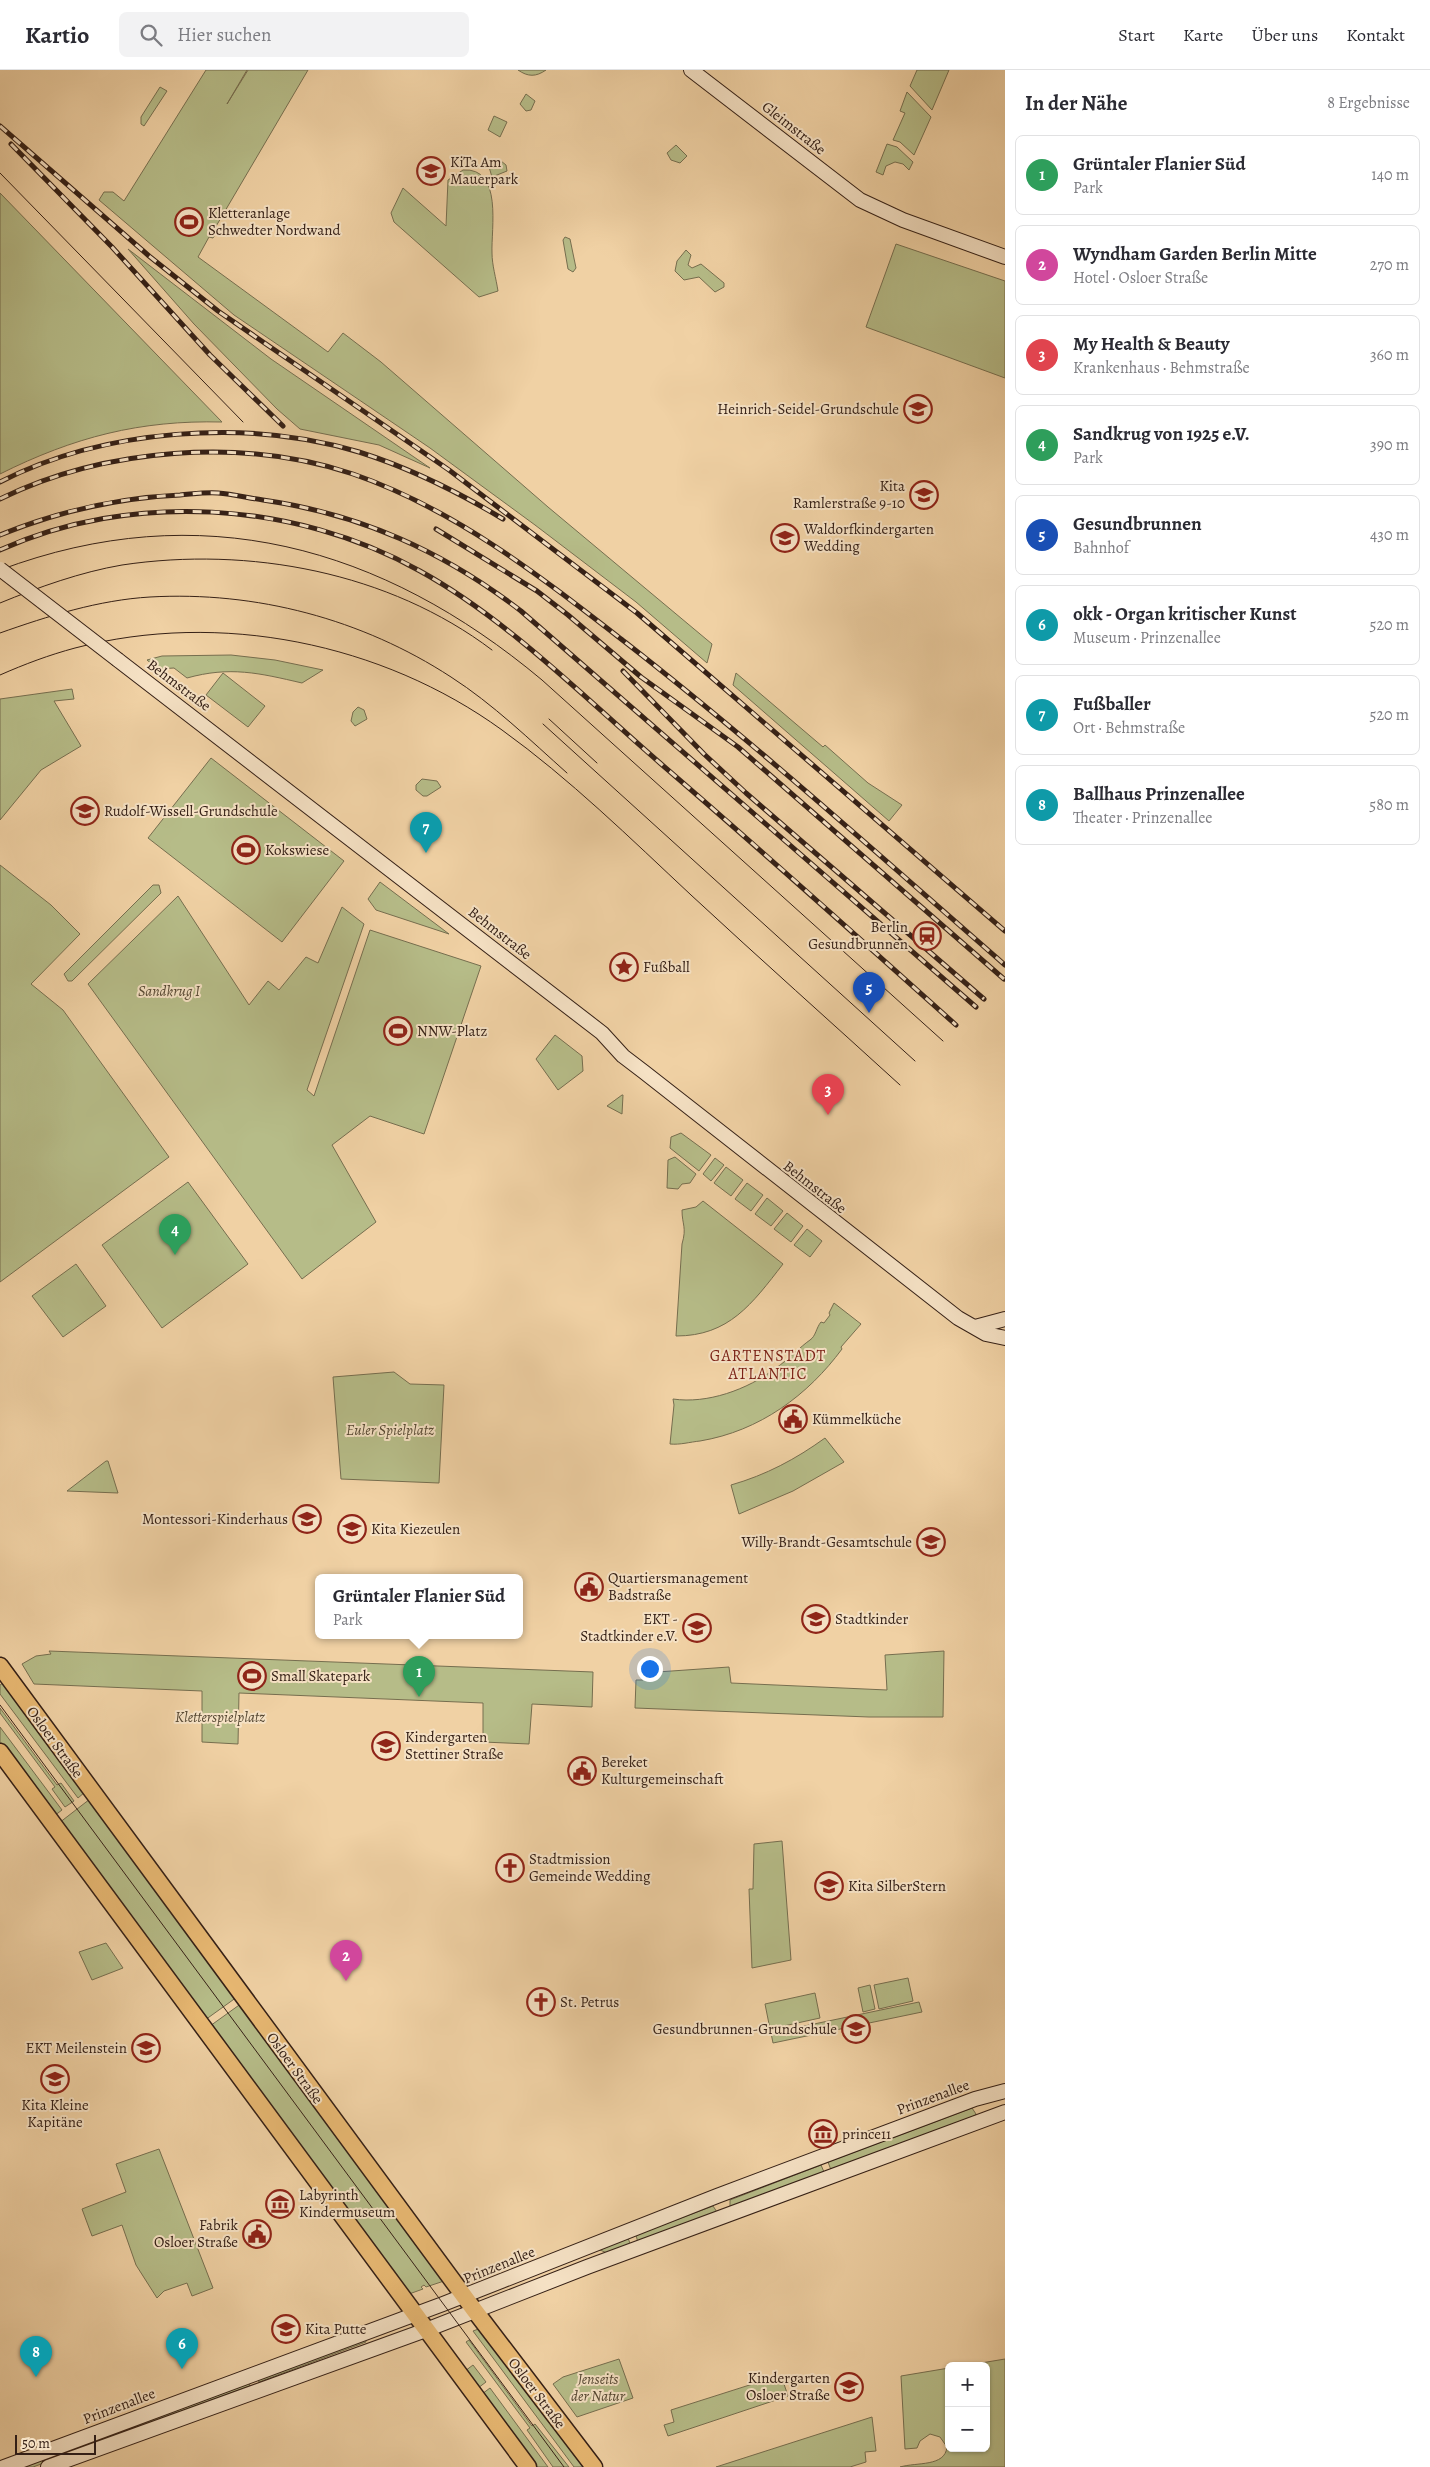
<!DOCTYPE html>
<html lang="de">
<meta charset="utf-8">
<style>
body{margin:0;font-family:Alegreya,serif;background:#f2f2f3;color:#2b2b33}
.controls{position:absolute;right:15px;bottom:15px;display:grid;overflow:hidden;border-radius:8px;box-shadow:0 1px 4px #0004}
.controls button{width:45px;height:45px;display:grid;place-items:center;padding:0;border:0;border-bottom:1px solid #e1e1e2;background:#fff;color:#2b2b33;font:25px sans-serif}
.scale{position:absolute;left:15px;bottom:12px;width:81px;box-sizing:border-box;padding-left:5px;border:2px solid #352016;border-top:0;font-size:14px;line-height:18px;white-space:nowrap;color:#352016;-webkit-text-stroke:4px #f5e1c4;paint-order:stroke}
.you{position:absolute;left:649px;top:1598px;width:18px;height:18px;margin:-12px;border:4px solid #fff;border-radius:50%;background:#1a73e8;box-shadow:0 0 0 8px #1a73e833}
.badge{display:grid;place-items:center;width:32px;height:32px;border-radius:50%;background:#8f2418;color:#fff;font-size:16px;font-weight:700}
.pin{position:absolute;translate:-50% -41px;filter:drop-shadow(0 1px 2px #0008)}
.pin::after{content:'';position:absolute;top:26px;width:18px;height:15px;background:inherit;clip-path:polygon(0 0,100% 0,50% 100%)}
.popup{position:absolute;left:315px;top:1504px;width:208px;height:65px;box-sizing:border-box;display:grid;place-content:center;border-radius:8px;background:#fff;filter:drop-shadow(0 1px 4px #0005);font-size:16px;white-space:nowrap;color:#7c7c81}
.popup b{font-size:19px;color:#2b2b33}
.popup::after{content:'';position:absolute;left:50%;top:100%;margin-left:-10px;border:10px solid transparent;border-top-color:#fff}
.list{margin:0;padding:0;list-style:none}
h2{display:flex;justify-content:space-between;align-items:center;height:65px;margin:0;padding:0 20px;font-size:21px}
h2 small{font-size:16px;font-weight:400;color:#7c7c81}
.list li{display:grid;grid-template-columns:32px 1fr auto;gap:15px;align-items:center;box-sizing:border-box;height:80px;margin:0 10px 10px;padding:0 10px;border:1px solid #e1e1e2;border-radius:8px}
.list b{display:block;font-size:19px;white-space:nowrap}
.list p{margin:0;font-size:16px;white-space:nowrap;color:#7c7c81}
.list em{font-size:16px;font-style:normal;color:#7c7c81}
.icon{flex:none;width:28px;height:28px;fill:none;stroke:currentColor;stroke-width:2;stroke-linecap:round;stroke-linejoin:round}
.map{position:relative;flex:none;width:1005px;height:2397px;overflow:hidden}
header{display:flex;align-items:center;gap:30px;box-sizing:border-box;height:70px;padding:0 25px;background:#fff;border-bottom:1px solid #e1e1e2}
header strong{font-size:24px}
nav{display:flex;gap:28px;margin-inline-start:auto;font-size:18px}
.search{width:350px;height:45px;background:#f2f2f3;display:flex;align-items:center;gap:12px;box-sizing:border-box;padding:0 18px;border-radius:8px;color:#7c7c81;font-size:19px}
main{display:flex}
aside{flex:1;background:#fff}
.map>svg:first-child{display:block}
.green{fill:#b6bc88;stroke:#766e4f}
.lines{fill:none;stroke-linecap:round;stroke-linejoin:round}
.secondary-casing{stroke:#352016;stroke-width:16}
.primary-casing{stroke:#352016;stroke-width:19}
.secondary{stroke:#f5e1c4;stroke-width:14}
.primary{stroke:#e8b872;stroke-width:16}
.tram{stroke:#352016;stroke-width:1}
.rail-casing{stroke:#352016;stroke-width:5}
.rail{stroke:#f5e1c4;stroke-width:3;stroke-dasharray:9;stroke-linecap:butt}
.secondary-bridge-casing{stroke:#352016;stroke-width:16;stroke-linecap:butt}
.secondary-bridge{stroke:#f5e1c4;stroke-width:14}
.labels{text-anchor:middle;stroke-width:4;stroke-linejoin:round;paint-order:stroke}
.street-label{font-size:15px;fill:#352016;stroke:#f5e1c4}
.poi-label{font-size:15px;fill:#352016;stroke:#f5e1c4;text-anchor:start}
.park-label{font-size:15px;font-style:italic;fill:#554732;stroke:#f5e1c4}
.neighbourhood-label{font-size:16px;letter-spacing:1px;fill:#7a1f14;stroke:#f5e1c4}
</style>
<header>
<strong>Kartio</strong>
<div class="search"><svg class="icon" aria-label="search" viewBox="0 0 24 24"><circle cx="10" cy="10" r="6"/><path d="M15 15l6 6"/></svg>Hier suchen</div>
<nav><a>Start</a><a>Karte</a><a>Über uns</a><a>Kontakt</a></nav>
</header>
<main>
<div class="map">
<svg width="1005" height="2397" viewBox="0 0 1005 2397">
<rect width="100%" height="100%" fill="#f0d1a4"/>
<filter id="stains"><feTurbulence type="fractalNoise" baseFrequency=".004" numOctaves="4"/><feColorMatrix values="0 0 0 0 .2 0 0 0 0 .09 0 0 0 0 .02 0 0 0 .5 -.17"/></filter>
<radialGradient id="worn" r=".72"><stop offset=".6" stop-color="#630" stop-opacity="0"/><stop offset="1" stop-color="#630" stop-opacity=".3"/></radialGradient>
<path class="green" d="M206,0H247L227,34L248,0H308L215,158L218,160L213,168L209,167L198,187L328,282L343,263L381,292L548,437L712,574L707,593L636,532L535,455L430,378L234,245L99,130L104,122H113L124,131Z
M518,0H546C536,7 528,7 518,0Z
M917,0H949L932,40L910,16Z
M160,17L167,21L144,56L141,54V47Z
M907,22L931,47L914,85L900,72L893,70L905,43L900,41Z
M526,24L535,31L531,40L526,41L520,34Z
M494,46L507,52L500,67L488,60Z
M887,74L897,77L913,92L909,100L903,94L895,92L886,96L883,105L876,102Z
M676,75L687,86L680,93L671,90L667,83Z
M501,91L506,95L507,101L492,107L489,97Z
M463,100C503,97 491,159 492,183C492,195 496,208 498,221L479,227L394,152L391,143L403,118L446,156L448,110Z
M0,123L222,352C140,350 74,367 0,404Z
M565,167L570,169L576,198L573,202L568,199L563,170Z
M896,174L1005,211V308L866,257Z
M128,179L271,289L430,398L379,375L300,359L277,339L194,254Z
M686,180L691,185L688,195L692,198L701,194L724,213V217L715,222L699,207L684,210L675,201L677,191Z
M231,585L275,590L323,600L302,613C259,603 230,596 187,608L174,598L158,599L147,590L162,586Z
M223,603L265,636L248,657L206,625Z
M736,603L823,677L825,675L868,713L902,735L889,751L733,615Z
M72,619L74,629L54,631L81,676L41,700L0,750V629Z
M358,637L364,640L367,649L355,656L351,651L353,642Z
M211,688L344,791L282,872L148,768Z
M422,709L437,711L441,717L427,726H423L416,720V715Z
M0,795L51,835L80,864L31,914L63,940L169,1087L0,1212Z
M380,812L449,864L376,840L368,829Z
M153,815H159L161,823L72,911H68L64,904Z
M178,826L249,935L268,911L279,920L306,887L318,893L342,837L364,854L307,1020L314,1026L370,860L481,896L424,1064L370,1046L332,1075L376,1152L302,1209L88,914Z
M555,965L582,986L583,1001L558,1020L536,989Z
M622,1025H623L622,1044L607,1036Z
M681,1063L711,1085L699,1101L670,1078L671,1067Z
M675,1087L696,1104L690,1113L682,1114L678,1119L667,1118L668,1090Z
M715,1088L724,1095L711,1111L703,1104Z
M726,1097L743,1110L731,1126L714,1113Z
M188,1112L248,1194L162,1258L102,1175Z
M747,1113L763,1125L751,1141L735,1129Z
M767,1128L783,1141L771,1156L755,1144Z
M703,1131L783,1194C752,1234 729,1266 676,1266L682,1174C687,1157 682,1155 682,1140L696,1137Z
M787,1143L803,1156L791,1172L774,1159Z
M807,1159L822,1171L810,1187L794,1175Z
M76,1194L106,1236L63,1267L32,1226Z
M834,1233L861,1254L841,1277L842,1279C808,1325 760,1361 700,1371C690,1372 680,1375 670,1374L674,1335L673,1329C707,1334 747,1320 776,1298C789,1289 800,1277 810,1270C816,1266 816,1258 821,1252L824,1253L830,1245L829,1243Z
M394,1302L410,1314L444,1315L439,1413L341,1409L333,1307Z
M825,1368L844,1392L793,1421L739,1444L731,1415C766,1405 796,1389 825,1368Z
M108,1391L118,1423L67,1421L106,1391Z
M49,1581L593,1602L592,1637L532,1634L529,1674L483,1672V1633L239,1623L238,1674L202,1672V1621L34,1614L22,1594L36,1586L51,1584Z
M944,1581L943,1647H869L635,1638L636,1610H643V1603L729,1597L731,1613L887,1620L885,1585Z
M3,1613L85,1722L78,1728L0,1624V1615Z
M0,1638L57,1715L61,1713L74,1731L65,1737L52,1719L55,1717L0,1643Z
M0,1657L62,1740L54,1746L0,1673Z
M90,1729L237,1927L205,1950L59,1753Z
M782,1771L791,1890L752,1898L749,1819H753L754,1774Z
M106,1873L123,1898L92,1910L79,1882Z
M908,1908L913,1931L879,1939L874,1915Z
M870,1915L875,1939L863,1942L858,1918Z
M815,1923L820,1948L770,1959L765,1934Z
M919,1932L922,1942L773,1973L771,1963Z
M242,1933L447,2210L426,2217L424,2215L421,2217L423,2219L409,2224L210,1956Z
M972,2038L976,2044L974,2046L831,2100L828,2092Z
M159,2079L213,2218L192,2226L187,2213L164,2221L157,2228L136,2195L122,2155L92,2166L82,2139L126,2122L116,2094Z
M821,2095L824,2102L730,2137V2130Z
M713,2136L717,2142L638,2173L636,2165Z
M628,2168L631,2176L607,2183L600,2180Z
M481,2258L586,2397H574L473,2261Z
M365,2268L366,2272L259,2312L257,2309Z
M469,2270L532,2356L535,2354L569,2397H553L527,2360L530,2358L466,2272Z
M619,2289L633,2328L577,2347L553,2314L563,2307Z
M1005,2289V2397H900C917,2392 945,2397 947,2377L940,2367L930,2364L920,2371L917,2378L905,2379L901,2306L949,2298V2378H986V2296H963Z
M473,2295L486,2312L478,2318L465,2301Z
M781,2305L788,2326L668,2366L664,2355L674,2352L671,2340Z
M249,2312L250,2316L132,2360L130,2356Z
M490,2318L548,2397H537L482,2324Z
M872,2347L876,2381L865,2382L866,2392L850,2397H716Z
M121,2359L123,2364L33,2397H20Z"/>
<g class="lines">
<defs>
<path id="secondary" d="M691,0L860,130L903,150L1005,187
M118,590L602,963L623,986L644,1002L958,1248L986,1264L1005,1268
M975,1257L1005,1249
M4,2397L443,2234L717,2126L975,2029L1005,2021
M48,2397L426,2260L587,2197L1005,2042"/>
<path id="primary" d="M0,1596L475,2241L594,2397
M0,1682L528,2397"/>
</defs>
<use href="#secondary" class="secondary-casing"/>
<use href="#primary" class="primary-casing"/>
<use href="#secondary" class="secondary"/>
<use href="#primary" class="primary"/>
<path class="tram" d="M0,103L243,352
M0,500C200,425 382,476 542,610L943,971
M0,533C39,517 81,502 122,495C249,476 389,502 492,580
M0,563C48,546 99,530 150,527C256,521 362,549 451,607C493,634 530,670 567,703
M0,605C25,594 49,585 75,578C220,540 382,573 502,660C570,709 630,768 691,825C760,889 831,952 900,1015
M549,649L597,693
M543,654L915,991
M0,1635L564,2397"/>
<defs>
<path id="rail" d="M0,56L149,186L218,241L449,400L637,543L1005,861
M11,74L112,177L210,285L283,356
M0,412C103,359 248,348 359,382C410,398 458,422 503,449
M0,429C104,378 243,367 353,404C455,439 541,507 625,572C756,674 880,786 1005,895
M436,459L537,521L568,545L641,607L738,677L1004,909
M0,465C59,441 117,428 180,425C193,424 206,422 218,423C233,424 248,428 263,430C360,444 443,481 521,541L976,937
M0,480C131,421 295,431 420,501C507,549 585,628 660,693C760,779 858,867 956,955
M623,601L704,684L746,723L984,929"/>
</defs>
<use href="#rail" class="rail-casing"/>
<use href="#rail" class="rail"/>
<defs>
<path id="secondary-bridge" d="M0,499L118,590"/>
</defs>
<use href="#secondary-bridge" class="secondary-bridge-casing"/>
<use href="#secondary-bridge" class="secondary-bridge"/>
</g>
<defs>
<symbol id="school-ring" viewBox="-11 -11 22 22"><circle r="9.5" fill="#f5e1c4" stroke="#8f2418" stroke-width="1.5"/><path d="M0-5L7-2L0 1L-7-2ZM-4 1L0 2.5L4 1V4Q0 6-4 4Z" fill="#8f2418"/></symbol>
<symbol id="stadium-ring" viewBox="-11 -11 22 22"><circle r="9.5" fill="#f5e1c4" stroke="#8f2418" stroke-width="1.5"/><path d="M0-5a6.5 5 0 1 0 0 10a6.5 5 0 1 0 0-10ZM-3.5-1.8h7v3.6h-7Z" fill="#8f2418"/></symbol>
<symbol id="station-ring" viewBox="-11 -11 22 22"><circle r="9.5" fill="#f5e1c4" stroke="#8f2418" stroke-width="1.5"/><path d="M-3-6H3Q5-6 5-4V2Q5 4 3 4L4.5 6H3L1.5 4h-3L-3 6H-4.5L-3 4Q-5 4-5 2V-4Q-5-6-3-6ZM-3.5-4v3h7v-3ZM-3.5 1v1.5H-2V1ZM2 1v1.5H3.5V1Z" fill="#8f2418"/></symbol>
<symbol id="sight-ring" viewBox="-11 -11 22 22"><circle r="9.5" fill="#f5e1c4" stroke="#8f2418" stroke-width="1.5"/><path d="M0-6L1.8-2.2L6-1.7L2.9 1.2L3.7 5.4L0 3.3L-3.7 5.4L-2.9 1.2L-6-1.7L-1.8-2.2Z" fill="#8f2418"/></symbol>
<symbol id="civic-ring" viewBox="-11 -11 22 22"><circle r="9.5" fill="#f5e1c4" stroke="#8f2418" stroke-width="1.5"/><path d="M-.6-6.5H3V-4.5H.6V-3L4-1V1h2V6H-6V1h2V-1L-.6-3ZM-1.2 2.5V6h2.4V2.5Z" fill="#8f2418"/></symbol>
<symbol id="church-ring" viewBox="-11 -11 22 22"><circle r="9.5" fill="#f5e1c4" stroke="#8f2418" stroke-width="1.5"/><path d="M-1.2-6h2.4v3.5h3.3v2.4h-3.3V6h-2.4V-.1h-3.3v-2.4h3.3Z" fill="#8f2418"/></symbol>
<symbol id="museum-ring" viewBox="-11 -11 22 22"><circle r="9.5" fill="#f5e1c4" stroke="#8f2418" stroke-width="1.5"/><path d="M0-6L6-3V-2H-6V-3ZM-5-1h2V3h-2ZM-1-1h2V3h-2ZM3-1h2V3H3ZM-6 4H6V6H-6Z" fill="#8f2418"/></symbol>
</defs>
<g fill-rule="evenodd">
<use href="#school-ring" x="415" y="85" width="32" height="32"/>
<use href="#stadium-ring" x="173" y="136" width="32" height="32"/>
<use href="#school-ring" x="902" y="323" width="32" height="32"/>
<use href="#school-ring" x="908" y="409" width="32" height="32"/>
<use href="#school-ring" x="769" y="452" width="32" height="32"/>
<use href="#school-ring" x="69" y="725" width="32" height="32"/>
<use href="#stadium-ring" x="230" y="764" width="32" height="32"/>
<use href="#station-ring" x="911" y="850" width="32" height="32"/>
<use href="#sight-ring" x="608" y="881" width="32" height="32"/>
<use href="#stadium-ring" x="382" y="945" width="32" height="32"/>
<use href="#civic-ring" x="777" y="1333" width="32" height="32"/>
<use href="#school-ring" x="291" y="1433" width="32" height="32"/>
<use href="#school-ring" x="336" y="1443" width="32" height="32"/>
<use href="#school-ring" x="915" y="1456" width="32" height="32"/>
<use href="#civic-ring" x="573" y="1501" width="32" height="32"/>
<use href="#school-ring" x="800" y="1533" width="32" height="32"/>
<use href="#school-ring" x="681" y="1542" width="32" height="32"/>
<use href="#stadium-ring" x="236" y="1590" width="32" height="32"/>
<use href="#school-ring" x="370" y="1660" width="32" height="32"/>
<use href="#civic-ring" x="566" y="1685" width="32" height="32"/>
<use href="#church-ring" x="494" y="1782" width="32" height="32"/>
<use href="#school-ring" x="813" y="1800" width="32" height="32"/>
<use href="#church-ring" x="525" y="1916" width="32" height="32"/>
<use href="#school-ring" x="840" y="1943" width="32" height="32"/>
<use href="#school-ring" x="130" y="1962" width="32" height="32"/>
<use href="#school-ring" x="39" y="1993" width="32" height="32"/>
<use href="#museum-ring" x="807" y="2048" width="32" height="32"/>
<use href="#museum-ring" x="264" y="2118" width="32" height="32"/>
<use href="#civic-ring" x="241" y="2148" width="32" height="32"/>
<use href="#school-ring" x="270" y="2243" width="32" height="32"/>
<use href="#school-ring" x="833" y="2301" width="32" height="32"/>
</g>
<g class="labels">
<g class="street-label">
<text transform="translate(794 58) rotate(38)" y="5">Gleimstraße</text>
<text transform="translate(179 615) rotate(37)" y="5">Behmstraße</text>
<text transform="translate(500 863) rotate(38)" y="5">Behmstraße</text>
<text transform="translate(815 1117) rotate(38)" y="5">Behmstraße</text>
<text transform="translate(55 1672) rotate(54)" y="5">Osloer Straße</text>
<text transform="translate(295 1998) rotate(54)" y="5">Osloer Straße</text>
<text transform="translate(933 2027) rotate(-20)" y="5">Prinzenallee</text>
<text transform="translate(499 2195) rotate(-22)" y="5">Prinzenallee</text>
<text transform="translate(537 2323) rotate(53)" y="5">Osloer Straße</text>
<text transform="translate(119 2336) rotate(-21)" y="5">Prinzenallee</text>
</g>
<g class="poi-label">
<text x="450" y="97">KiTa Am<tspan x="450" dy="17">Mauerpark</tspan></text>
<text x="208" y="148">Kletteranlage<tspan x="208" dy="17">Schwedter Nordwand</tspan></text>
<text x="899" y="344" text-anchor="end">Heinrich-Seidel-Grundschule</text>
<text x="905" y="421" text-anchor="end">Kita<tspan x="905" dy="17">Ramlerstraße 9-10</tspan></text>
<text x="804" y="464">Waldorfkindergarten<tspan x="804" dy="17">Wedding</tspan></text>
<text x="104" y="746">Rudolf-Wissell-Grundschule</text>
<text x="265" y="785">Kokswiese</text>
<text x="908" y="862" text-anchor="end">Berlin<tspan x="908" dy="17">Gesundbrunnen</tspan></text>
<text x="643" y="902">Fußball</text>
<text x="417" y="966">NNW-Platz</text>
<text x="812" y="1354">Kümmelküche</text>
<text x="288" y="1454" text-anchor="end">Montessori-Kinderhaus</text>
<text x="371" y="1464">Kita Kiezeulen</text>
<text x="912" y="1477" text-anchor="end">Willy-Brandt-Gesamtschule</text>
<text x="608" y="1513">Quartiersmanagement<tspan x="608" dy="17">Badstraße</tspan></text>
<text x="678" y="1554" text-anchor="end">EKT -<tspan x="678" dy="17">Stadtkinder e.V.</tspan></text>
<text x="835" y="1554">Stadtkinder</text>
<text x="271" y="1611">Small Skatepark</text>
<text x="405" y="1672">Kindergarten<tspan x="405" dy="17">Stettiner Straße</tspan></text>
<text x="601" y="1697">Bereket<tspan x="601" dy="17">Kulturgemeinschaft</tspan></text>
<text x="529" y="1794">Stadtmission<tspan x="529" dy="17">Gemeinde Wedding</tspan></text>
<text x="848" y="1821">Kita SilberStern</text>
<text x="560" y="1937">St. Petrus</text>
<text x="837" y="1964" text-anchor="end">Gesundbrunnen-Grundschule</text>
<text x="127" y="1983" text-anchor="end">EKT Meilenstein</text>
<text x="55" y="2040" text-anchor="middle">Kita Kleine<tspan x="55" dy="17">Kapitäne</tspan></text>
<text x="842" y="2069">prince11</text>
<text x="299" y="2130">Labyrinth<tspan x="299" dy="17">Kindermuseum</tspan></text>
<text x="238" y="2160" text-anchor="end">Fabrik<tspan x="238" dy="17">Osloer Straße</tspan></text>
<text x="305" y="2264">Kita Putte</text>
<text x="830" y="2313" text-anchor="end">Kindergarten<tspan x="830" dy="17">Osloer Straße</tspan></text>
</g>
<g class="park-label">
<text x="169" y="926">Sandkrug I</text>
<text x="390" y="1365">Euler Spielplatz</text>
<text x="220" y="1652">Kletterspielplatz</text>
<text x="598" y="2314">Jenseits<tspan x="598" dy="17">der Natur</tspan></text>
</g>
<g class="neighbourhood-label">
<text x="768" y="1291">GARTENSTADT<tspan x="768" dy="18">ATLANTIC</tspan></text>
</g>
</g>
<rect width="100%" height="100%" filter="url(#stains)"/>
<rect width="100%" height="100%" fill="url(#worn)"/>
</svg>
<div class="controls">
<button>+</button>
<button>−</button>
</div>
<div class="scale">50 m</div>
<div class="you"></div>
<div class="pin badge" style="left:419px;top:1627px;background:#2e9e5b">1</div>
<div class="popup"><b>Grüntaler Flanier Süd</b>Park</div>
<div class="pin badge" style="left:346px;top:1911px;background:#d1479c">2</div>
<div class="pin badge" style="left:828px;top:1045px;background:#e0444e">3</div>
<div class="pin badge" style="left:175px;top:1185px;background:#2e9e5b">4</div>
<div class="pin badge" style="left:869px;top:943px;background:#1a4fb4">5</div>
<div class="pin badge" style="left:182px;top:2299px;background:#0f9aa8">6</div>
<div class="pin badge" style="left:426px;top:783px;background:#0f9aa8">7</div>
<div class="pin badge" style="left:36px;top:2307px;background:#0f9aa8">8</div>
</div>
<aside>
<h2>In der Nähe<small>8 Ergebnisse</small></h2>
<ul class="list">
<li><span class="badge" style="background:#2e9e5b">1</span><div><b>Grüntaler Flanier Süd</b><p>Park</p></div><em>140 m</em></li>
<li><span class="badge" style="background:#d1479c">2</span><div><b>Wyndham Garden Berlin Mitte</b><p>Hotel · Osloer Straße</p></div><em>270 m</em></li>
<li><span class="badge" style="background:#e0444e">3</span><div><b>My Health &amp; Beauty</b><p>Krankenhaus · Behmstraße</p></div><em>360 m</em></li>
<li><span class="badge" style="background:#2e9e5b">4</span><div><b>Sandkrug von 1925 e.V.</b><p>Park</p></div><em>390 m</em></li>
<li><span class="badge" style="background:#1a4fb4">5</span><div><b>Gesundbrunnen</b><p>Bahnhof</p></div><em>430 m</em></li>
<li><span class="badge" style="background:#0f9aa8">6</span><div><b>okk - Organ kritischer Kunst</b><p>Museum · Prinzenallee</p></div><em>520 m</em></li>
<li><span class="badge" style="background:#0f9aa8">7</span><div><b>Fußballer</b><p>Ort · Behmstraße</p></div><em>520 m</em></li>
<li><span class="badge" style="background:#0f9aa8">8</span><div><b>Ballhaus Prinzenallee</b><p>Theater · Prinzenallee</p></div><em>580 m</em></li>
</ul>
</aside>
</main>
